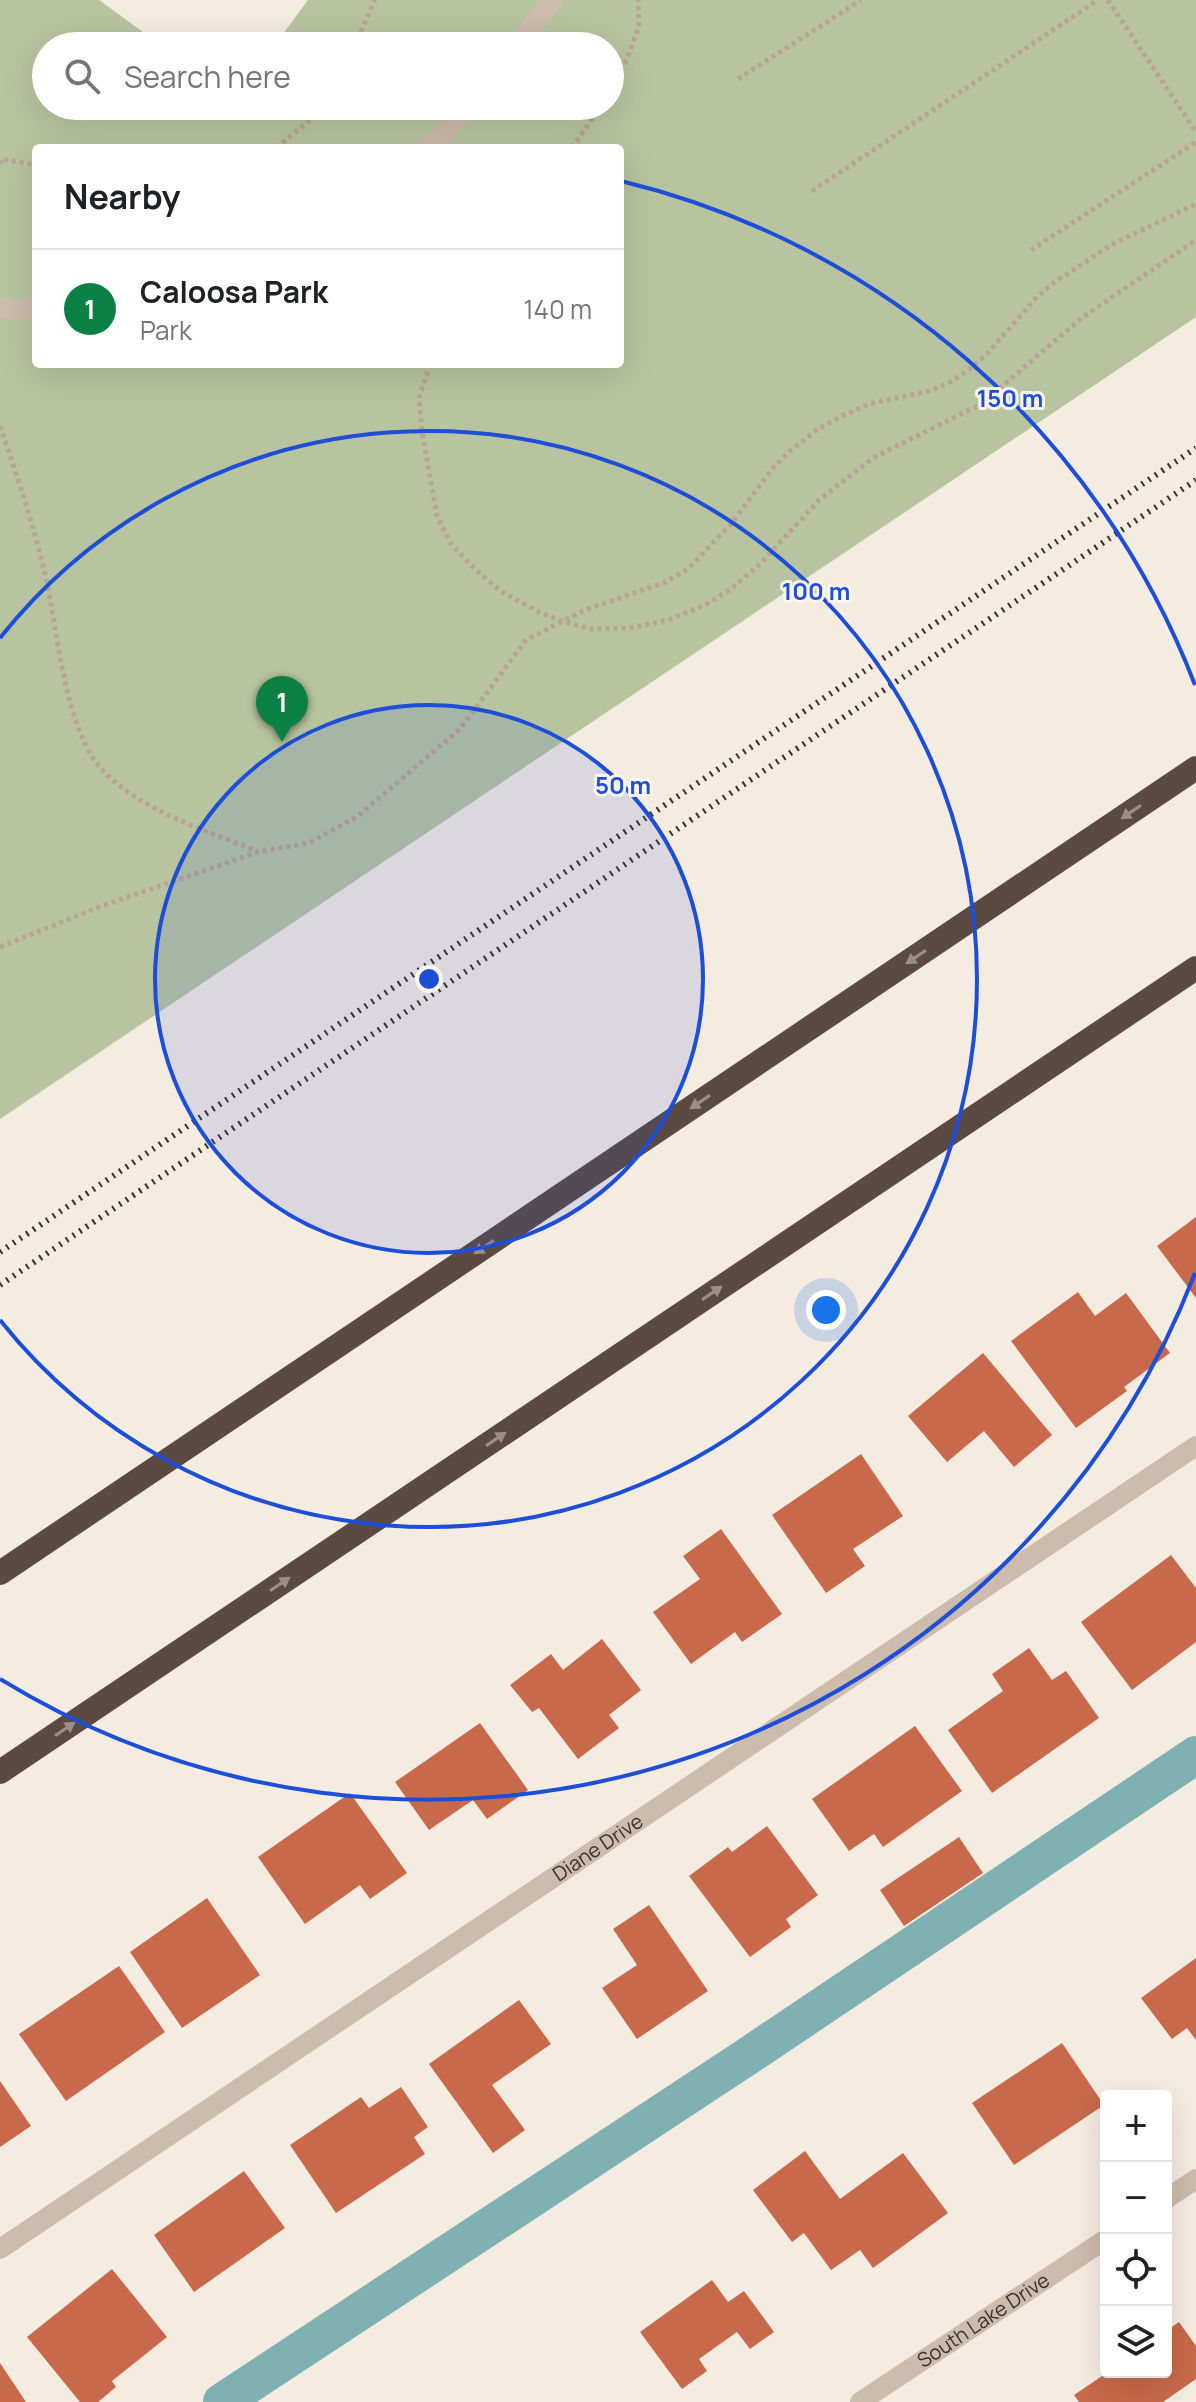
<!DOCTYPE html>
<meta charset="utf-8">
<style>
body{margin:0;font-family:Manrope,sans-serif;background:#f6f6f6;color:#202124}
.controls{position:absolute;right:24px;bottom:24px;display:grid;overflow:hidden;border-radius:8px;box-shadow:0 8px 32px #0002}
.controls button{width:72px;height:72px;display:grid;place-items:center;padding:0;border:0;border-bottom:2px solid #e0e0e0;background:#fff;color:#202124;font:40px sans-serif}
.you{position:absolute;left:826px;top:1310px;width:28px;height:28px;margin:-20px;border:6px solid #fff;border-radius:50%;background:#1a73e8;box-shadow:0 0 0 12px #1a73e833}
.badge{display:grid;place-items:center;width:52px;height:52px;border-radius:50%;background:#0b8043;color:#fff;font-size:26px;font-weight:700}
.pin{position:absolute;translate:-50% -66px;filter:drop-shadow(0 2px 4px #0008)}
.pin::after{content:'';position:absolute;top:42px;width:28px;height:24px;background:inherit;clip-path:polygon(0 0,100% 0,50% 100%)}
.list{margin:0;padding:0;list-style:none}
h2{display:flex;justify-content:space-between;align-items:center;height:104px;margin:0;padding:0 32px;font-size:34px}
h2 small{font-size:26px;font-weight:400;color:#757577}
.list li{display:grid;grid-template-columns:52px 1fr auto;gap:24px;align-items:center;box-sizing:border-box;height:120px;padding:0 32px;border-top:2px solid #e0e0e0}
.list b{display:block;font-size:30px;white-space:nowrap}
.list p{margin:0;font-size:26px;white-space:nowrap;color:#757577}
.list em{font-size:26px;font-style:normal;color:#757577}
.icon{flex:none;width:44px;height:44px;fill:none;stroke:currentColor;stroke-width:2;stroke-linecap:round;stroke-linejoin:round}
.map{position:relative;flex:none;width:1196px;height:2402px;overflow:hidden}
.search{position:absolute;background:#fff;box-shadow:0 8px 32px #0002;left:32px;top:32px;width:592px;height:88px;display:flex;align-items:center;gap:20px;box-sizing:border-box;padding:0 28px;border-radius:44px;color:#757577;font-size:30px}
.panel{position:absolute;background:#fff;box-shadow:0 8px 32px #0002;left:32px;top:144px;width:592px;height:224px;border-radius:8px}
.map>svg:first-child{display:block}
.green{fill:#b8c4a0;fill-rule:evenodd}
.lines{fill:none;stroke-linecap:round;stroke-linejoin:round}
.canal{stroke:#7fb0b2;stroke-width:38}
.building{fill:#c8694b}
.path{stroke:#b9a596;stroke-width:5;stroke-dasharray:4 4;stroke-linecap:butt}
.service{stroke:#cdbbac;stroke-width:20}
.minor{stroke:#cdbbac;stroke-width:20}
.motorway{stroke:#5c4a42;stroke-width:24}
.rail{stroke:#3b302b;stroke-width:6;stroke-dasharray:2 6;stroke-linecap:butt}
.oneway{fill:#9c8e87}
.ring{fill:none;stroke:#1d4ed8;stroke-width:4}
.labels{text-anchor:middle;stroke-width:6;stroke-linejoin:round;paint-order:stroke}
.street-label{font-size:20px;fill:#3b302b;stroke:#fbf5ee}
.centre{fill:#1d4ed8;stroke:#fbf5ee;stroke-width:4}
.ring-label{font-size:24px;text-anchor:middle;font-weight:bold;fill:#1d4ed8;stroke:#fbf5ee;stroke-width:6;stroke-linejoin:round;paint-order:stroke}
</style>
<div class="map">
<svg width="1196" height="2402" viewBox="0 0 1196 2402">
<rect width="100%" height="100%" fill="#f4ebe1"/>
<path class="green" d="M0,0H99L162,46H46V106H610V46H274L308,0H1196V317L0,1119ZM36,148H620V364H36Z"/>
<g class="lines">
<path class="canal" d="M222,2402L745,2058L1196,1755"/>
</g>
<path class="building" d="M1196,1217V1298L1157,1246Z
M1078,1292L1095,1316L1126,1293L1170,1353L1124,1387L1127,1391L1076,1428L1011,1341Z
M983,1353L1052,1435L1014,1467L984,1431L947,1462L908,1416Z
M861,1454L903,1516L853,1549L865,1566L826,1593L772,1515Z
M721,1529L782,1614L742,1642L735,1632L691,1664L653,1612L700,1579L683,1556Z
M1171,1555L1196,1588V1642L1132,1690L1081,1622Z
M602,1639L641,1690L609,1715L619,1728L578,1759L539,1708L532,1712L510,1685L551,1654L563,1670Z
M1029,1648L1052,1680L1066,1671L1099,1718L992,1793L948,1730L1003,1691L992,1674Z
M480,1723L528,1790L487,1819L473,1800L429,1830L395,1782Z
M915,1726L962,1791L883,1847L874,1834L849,1851L812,1799Z
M350,1793L407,1873L370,1899L360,1885L305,1924L258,1857Z
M767,1826L818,1895L786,1919L791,1927L750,1957L689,1876L728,1847L732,1852Z
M959,1837L983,1873L904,1926L880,1890Z
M207,1898L260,1975L182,2028L130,1952Z
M649,1905L708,1991L637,2039L602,1988L637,1965L613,1929Z
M1196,1958V2040L1187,2028L1172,2039L1141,1998Z
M119,1966L165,2032L66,2101L19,2034Z
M519,2000L551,2044L492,2085L525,2130L493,2153L429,2064Z
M1062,2043L1104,2105L1014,2165L972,2103Z
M0,2081L31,2126L0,2147Z
M401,2087L428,2127L414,2137L425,2154L336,2213L290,2145L361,2097L369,2108Z
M805,2151L840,2199L903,2153L948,2213L873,2268L860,2250L831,2270L804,2233L792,2242L753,2190Z
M244,2171L285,2228L194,2292L154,2235Z
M112,2269L167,2337L112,2381L116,2387L98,2402H80L27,2337Z
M712,2280L728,2302L744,2291L774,2332L750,2349L737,2332L699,2359L707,2371L682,2389L640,2332Z
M1179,2322L1196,2346V2379L1163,2402H1079L1074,2395L1108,2372H1166V2331Z
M0,2363L26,2402H0Z"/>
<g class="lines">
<path class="path" d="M1108,0L1196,132
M354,46L375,0
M738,79L861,0
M610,92L627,59L639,26L638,0
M276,148L320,112L323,106
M572,148L601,106
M0,164L1,159L36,165
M812,191L1098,0
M1031,250L1196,142
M430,364L419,398L422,431L437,516L451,544L475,569L502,592L539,612L561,621L591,629L629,628L668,620L705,605L731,589L761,563L819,500L873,458L981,404L1083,317L1196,240
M0,426C17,476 34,526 46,578C58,633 65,735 106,774C147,813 205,830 257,851
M0,947L99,907L258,852L309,843L358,816L460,729L526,640L585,610L666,582L689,568L731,524L772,469L790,451L818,429L842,416L869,404L929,391L950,382L970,369L988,353L1035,299L1052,284L1111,245L1196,204"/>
<path class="service" d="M516,46L553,0
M425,148L443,136L467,106
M0,307L15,310L36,306"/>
<g class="minor">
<path d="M1166,2199L1196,2179"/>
<path id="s1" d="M0,2249L1196,1446"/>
<path id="s2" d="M860,2402L1106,2239"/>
</g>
<path class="motorway" d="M0,1573L1196,768
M0,1772L1196,968"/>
<path class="rail" d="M0,1252L1196,448
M0,1285L1196,480"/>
</g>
<defs><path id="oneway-solid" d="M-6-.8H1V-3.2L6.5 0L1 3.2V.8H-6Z" transform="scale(2)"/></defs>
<g class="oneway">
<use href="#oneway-solid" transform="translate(1131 812) rotate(146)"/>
<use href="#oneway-solid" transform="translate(916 957) rotate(146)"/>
<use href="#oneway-solid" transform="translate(700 1102) rotate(146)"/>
<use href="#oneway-solid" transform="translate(484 1247) rotate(146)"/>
<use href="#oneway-solid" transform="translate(712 1293) rotate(-34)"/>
<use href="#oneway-solid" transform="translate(496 1439) rotate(-34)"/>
<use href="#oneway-solid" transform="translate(280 1584) rotate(-34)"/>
<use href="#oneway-solid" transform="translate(65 1729) rotate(-34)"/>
</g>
<circle cx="429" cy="979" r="274" fill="#1d4ed8" fill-opacity=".12"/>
<g class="ring">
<circle cx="429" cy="979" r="274"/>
<path d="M0 638A548 548 0 1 1 0 1320"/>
<path d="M1195 1273A821 821 0 0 1 0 1679M621 181A821 821 0 0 1 1195 685"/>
</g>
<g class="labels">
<g class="street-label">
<text dy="7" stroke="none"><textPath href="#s1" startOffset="720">Diane Drive</textPath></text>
<text dy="7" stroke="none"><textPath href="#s2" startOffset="148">South Lake Drive</textPath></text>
</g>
</g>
<circle cx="429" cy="979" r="12" class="centre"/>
<g class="ring-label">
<text x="1010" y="407">150 m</text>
<text x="816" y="600">100 m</text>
<text x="623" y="794">50 m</text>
</g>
</svg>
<div class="controls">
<button>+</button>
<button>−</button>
<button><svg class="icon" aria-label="locate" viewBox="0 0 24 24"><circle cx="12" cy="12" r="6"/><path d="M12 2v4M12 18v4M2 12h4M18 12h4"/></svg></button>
<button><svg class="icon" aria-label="layers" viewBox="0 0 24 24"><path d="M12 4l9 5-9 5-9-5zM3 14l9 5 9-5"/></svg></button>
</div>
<div class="you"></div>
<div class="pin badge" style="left:282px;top:742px">1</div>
<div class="search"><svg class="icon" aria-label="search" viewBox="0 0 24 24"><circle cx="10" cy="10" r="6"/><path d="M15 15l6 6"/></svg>Search here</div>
<section class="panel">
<h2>Nearby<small></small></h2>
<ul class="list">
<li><span class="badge">1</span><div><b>Caloosa Park</b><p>Park</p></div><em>140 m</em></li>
</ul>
</section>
</div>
